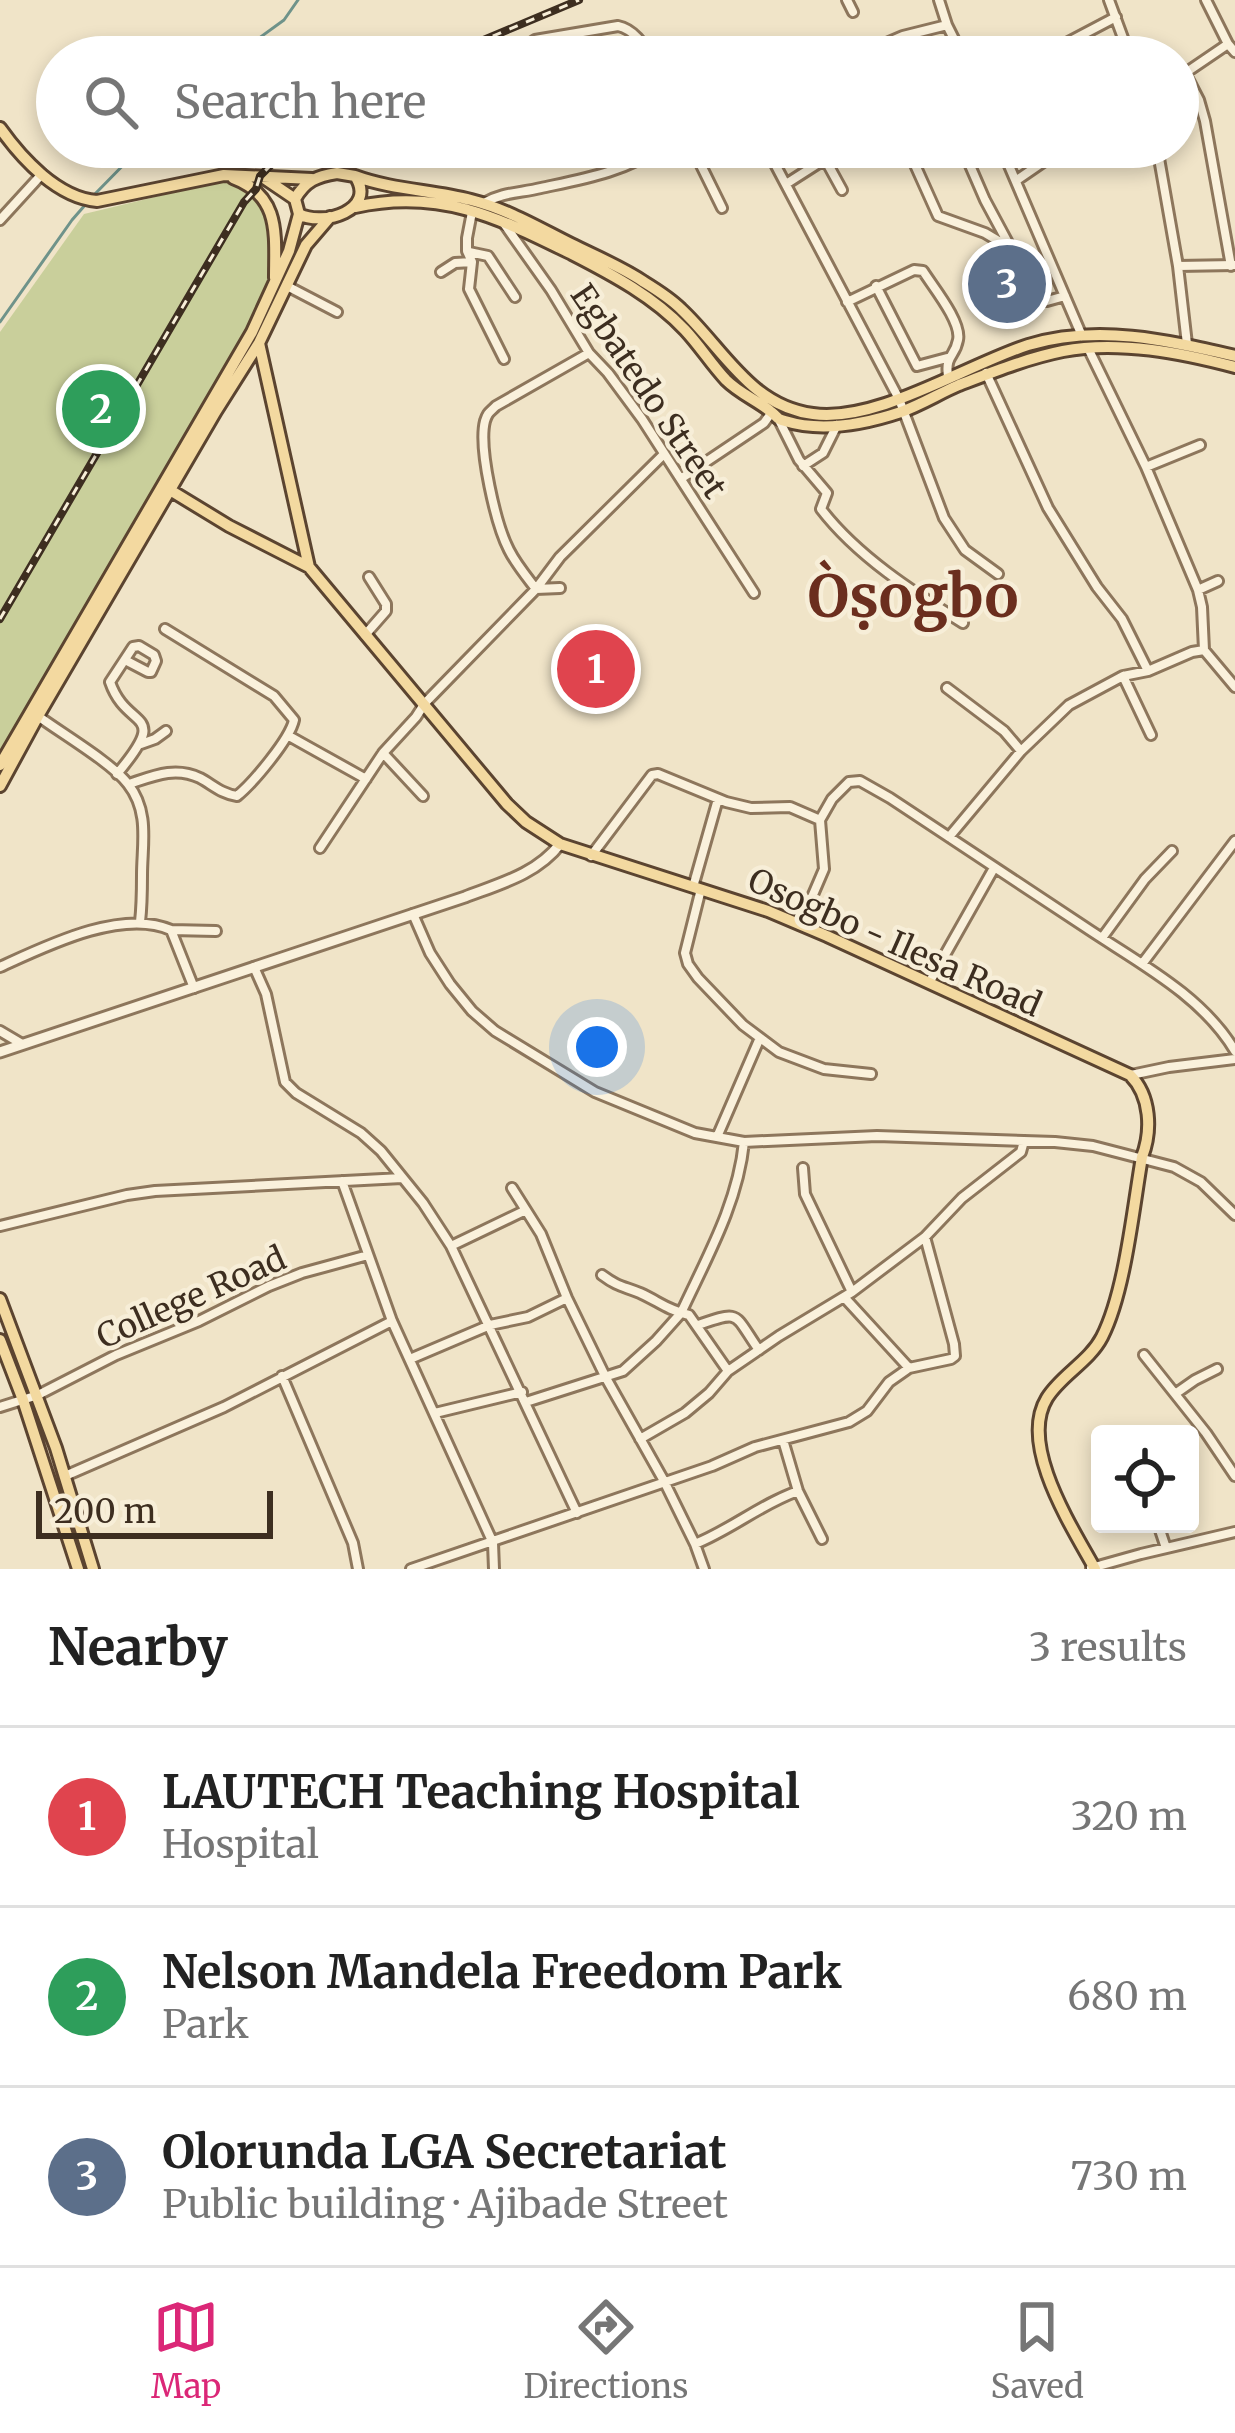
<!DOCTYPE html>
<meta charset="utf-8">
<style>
body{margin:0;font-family:Merriweather,serif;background:#f2f2f2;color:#222}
.controls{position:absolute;right:36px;bottom:36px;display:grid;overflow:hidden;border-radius:12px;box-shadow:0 6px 18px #0003}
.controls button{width:108px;height:108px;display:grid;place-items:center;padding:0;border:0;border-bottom:3px solid #e0e0e0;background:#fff;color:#222;font:60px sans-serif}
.scale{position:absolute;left:36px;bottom:30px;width:237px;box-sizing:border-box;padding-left:12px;border:6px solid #3d2e20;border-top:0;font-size:33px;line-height:42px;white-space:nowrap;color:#3d2e20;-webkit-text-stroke:9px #f7eed8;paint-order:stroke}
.you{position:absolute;left:597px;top:1047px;width:42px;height:42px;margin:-30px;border:9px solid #fff;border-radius:50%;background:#1a73e8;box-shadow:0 0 0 18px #1a73e833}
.badge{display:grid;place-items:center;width:78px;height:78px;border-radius:50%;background:#db2777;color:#fff;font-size:39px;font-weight:700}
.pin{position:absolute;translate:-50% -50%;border:6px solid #fff;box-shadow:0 3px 12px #0006}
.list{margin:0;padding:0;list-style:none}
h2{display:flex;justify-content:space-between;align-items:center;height:156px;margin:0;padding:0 48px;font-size:51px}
h2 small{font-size:39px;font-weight:400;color:#767676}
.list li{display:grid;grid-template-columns:78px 1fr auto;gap:36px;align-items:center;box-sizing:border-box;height:180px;padding:0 48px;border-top:3px solid #e0e0e0}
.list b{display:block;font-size:45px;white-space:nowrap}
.list p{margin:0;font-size:39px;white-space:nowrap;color:#767676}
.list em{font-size:39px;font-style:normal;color:#767676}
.icon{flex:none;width:66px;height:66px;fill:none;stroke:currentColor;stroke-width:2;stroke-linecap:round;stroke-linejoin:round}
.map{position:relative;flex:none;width:1235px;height:1569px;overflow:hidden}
.search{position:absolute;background:#fff;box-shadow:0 6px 18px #0003;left:36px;right:36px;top:36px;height:132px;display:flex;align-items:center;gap:30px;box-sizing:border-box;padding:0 42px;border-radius:66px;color:#767676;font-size:45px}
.sheet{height:696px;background:#fff}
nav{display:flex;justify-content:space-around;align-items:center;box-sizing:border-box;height:168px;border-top:3px solid #e0e0e0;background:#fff;font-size:33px;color:#767676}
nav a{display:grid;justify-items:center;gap:6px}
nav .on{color:#db2777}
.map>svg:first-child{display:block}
.green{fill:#c9cf9b}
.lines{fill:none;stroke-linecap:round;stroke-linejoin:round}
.stream{stroke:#6f938a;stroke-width:3}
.minor-casing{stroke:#8d765c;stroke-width:14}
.tertiary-casing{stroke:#8d765c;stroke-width:15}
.primary-casing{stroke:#5b4430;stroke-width:16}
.minor{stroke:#faf1dc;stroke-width:8}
.tertiary{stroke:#faf1dc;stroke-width:9}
.primary{stroke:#f3d9a0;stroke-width:10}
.rail-casing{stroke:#3d2e20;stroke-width:8}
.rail{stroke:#f7eed8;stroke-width:3;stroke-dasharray:9;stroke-linecap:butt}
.labels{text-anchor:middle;stroke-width:9;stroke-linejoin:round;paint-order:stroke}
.street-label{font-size:33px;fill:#3d2e20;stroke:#f7eed8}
.town-label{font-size:57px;font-weight:bold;fill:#6b2e1e;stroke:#f7eed8}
</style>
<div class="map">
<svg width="1235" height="1569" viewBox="0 0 1235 1569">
<rect width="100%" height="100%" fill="#f0e4c8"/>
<path class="green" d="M243,176L264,191L274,237L272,286L0,760V332L84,214Z"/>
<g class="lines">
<path class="stream" d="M233,57L284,20L298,0
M92,197L141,147
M0,322L72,220L86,204"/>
<defs>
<path id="minor" d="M847,0L853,12
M939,0L947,25L963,57
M1109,0L1130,57
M1206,0L1228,44L1235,52
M517,52L535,40L618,26C633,29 644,44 650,57
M854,57L903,36L947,25
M924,57H939
M1040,57L1116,17
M1185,73L1199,100L1205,121L1231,266
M1178,78L1228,44
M692,147L722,208
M766,147L899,399L944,518L965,550L998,574
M907,147L938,216L985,233L1012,249
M962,147L985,200L1036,295L1047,301L1065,296
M1001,147L1082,336
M1157,147L1178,266L1187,344
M771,158L789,147
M825,159L842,190
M1017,180L1065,147
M786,184L836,152V147
M484,203C502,192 521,193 541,188C583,179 625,172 660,147
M472,212L467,238V251L472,262L469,289L504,359
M0,220L42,174
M505,225L551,290L589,353L608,373L642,419L754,593
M469,252L488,256L515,297
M1178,266L1235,265
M441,272L455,263L472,262
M287,286L337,312
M876,286L917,366L947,358
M847,302L914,270L923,271C933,287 962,322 958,340C955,357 945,355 948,376
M1088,348L1146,467L1198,590L1202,607L1204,650L1235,687
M986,373L1048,508L1097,587L1122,619L1148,671
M779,420L799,460L827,493L821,509C857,556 913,592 963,623
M803,466L823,453L837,425
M1146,467L1200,445
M682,478L764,423L772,412
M560,588L536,589C526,576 516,564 509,550C496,525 478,448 485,421C488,412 489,413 496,406L589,353
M1198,590L1218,581
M365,635L386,611V604L369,577
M1123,676L1151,735
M947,688L1004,731L1021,751
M38,716C61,733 112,763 128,784C150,812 142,844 142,875C142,891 142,905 140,922
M289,736L366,779
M141,744L155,739L166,731
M383,753L423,796
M117,774C172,708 127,732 110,682L133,647L139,646L154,655L156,661L151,672H148L125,660
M129,784C153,776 175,766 200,778C213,785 222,794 237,796C253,783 290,739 294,720L274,696L165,629
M949,837L1021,751L1069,705L1123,676L1148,671L1192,652L1204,650
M320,848L383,753L416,717L425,703L536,589L560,557L663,455
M591,856L652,775L658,774L726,802L751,808L790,807L820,820
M693,887L718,799
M701,889L685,953L688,964L698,978L743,1025L779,1052L824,1069L871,1074
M413,914L430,953L450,984L472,1011L495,1031L595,1092L695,1133L744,1142L877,1136L1055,1142L1093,1146L1174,1167L1201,1182L1235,1215
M800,925L824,869L820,820L832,799L849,782L860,781L890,798C955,841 1020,884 1085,927C1137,962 1202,995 1235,1051
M171,930L216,931
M1102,938L1145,879L1172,851
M1142,964L1235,841
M0,967C46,946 122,908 171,930L194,988
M254,967L266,994L285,1082L296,1093L361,1133L381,1151L423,1203L451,1246L577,1513
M929,983L994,868
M0,1031L22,1044
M1131,1075L1169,1067L1235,1059
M717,1137L759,1040
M803,1168L805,1194L852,1292
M342,1181L392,1321L493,1543L494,1569
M512,1188L541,1234L567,1298L606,1378L664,1481L695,1544L704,1569
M0,1226L127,1195L155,1191L402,1178
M451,1246L526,1210
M602,1275C618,1287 623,1286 640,1293C660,1302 665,1309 689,1315L728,1371
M844,1297L909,1368
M698,1325C742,1310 733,1313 759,1350
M1144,1355L1206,1433L1235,1476
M410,1359L490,1325L528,1317L567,1298
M282,1376L353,1543L358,1569
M1175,1394L1195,1380L1217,1369
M526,1402L623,1371L656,1341L681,1313C707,1257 738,1203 744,1142
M0,1407L38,1395L116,1355L199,1321L269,1286L302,1273L368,1255
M435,1413L522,1392
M640,1439L685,1413L709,1393L728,1371L779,1336L852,1292L925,1237L962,1198L1021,1152L1024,1141
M783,1440L798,1491L822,1539
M65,1476L224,1407L392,1321
M1158,1524L1166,1548
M695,1544C732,1529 761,1504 798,1491
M1091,1568L1141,1554L1235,1532
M411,1569L712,1466L755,1447L849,1422L867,1411L889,1382L909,1368L951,1359L955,1356L954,1344L925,1237"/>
<path id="tertiary" d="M0,1052L465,897C499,884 537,874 560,844"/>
<path id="primary" d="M0,128C22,159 58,198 97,201L224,175L312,179
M337,173L355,176C378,210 323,227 299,214L295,199C305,181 317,176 337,173Z
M355,176C393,190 433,190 471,200C507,209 539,228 571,244C595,256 622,267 644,282C657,290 670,298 681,309C723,348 750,406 813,414C877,423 966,365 1028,345C1097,324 1167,340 1235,356
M233,178C281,196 275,235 275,278
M264,178L295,199
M355,207C440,188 499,218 572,254C613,275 654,297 685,330C700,346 711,364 726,380C739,393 756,400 770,411C780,418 774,418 785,421C821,432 865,424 901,412C921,405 940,393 959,385C993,372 1028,358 1063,351C1118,340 1182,353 1235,367
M259,343L309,567L507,804L526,822L560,844L768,911L827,936L1130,1075C1151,1096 1152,1131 1142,1157C1133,1209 1125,1292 1102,1337C1089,1362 1061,1375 1047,1398C1018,1445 1072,1527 1095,1569
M165,487L229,526L309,567
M0,765L252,332L289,251L299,214
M0,786L38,716L216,411L259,343L306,245L330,217
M0,1299L56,1448L93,1569
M0,1340L23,1400L78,1569"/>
</defs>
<use href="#minor" class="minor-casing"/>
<use href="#tertiary" class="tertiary-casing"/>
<use href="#primary" class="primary-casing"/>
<use href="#minor" class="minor"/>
<use href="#tertiary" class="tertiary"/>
<use href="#primary" class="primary"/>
<defs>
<path id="rail" d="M443,57L579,0
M0,619L244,202L256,189L260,176L289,147"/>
</defs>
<use href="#rail" class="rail-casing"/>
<use href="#rail" class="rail"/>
</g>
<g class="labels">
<g class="street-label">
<text transform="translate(649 391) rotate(56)" y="12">Egbatedo Street</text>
<text transform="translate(895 942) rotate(24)" y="12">Osogbo - Ilesa Road</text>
<text transform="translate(191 1297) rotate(-24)" y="12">College Road</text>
</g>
<g class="town-label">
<text x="913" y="617">Òṣogbo</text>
</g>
</g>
</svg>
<div class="controls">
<button><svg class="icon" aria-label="locate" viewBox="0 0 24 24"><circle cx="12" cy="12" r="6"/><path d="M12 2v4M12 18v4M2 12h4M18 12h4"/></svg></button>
</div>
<div class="scale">200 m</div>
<div class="you"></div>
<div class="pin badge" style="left:596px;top:669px;background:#e0444e">1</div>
<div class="pin badge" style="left:101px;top:409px;background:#2e9e5b">2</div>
<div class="pin badge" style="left:1007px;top:284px;background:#5c6f8a">3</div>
<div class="search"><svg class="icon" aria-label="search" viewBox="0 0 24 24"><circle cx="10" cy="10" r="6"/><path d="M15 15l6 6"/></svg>Search here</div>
</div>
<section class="sheet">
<h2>Nearby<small>3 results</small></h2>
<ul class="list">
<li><span class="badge" style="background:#e0444e">1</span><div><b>LAUTECH Teaching Hospital</b><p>Hospital</p></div><em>320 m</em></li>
<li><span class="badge" style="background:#2e9e5b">2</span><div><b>Nelson Mandela Freedom Park</b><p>Park</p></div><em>680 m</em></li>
<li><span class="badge" style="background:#5c6f8a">3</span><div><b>Olorunda LGA Secretariat</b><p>Public building · Ajibade Street</p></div><em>730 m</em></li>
</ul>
</section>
<nav>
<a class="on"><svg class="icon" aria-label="map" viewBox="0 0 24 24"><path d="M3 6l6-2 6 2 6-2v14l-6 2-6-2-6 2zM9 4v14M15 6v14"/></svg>Map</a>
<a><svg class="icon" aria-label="directions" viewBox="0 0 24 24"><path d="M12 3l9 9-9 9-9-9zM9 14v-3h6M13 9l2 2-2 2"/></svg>Directions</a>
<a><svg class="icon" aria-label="saved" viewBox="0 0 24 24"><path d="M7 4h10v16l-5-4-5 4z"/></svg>Saved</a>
</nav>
